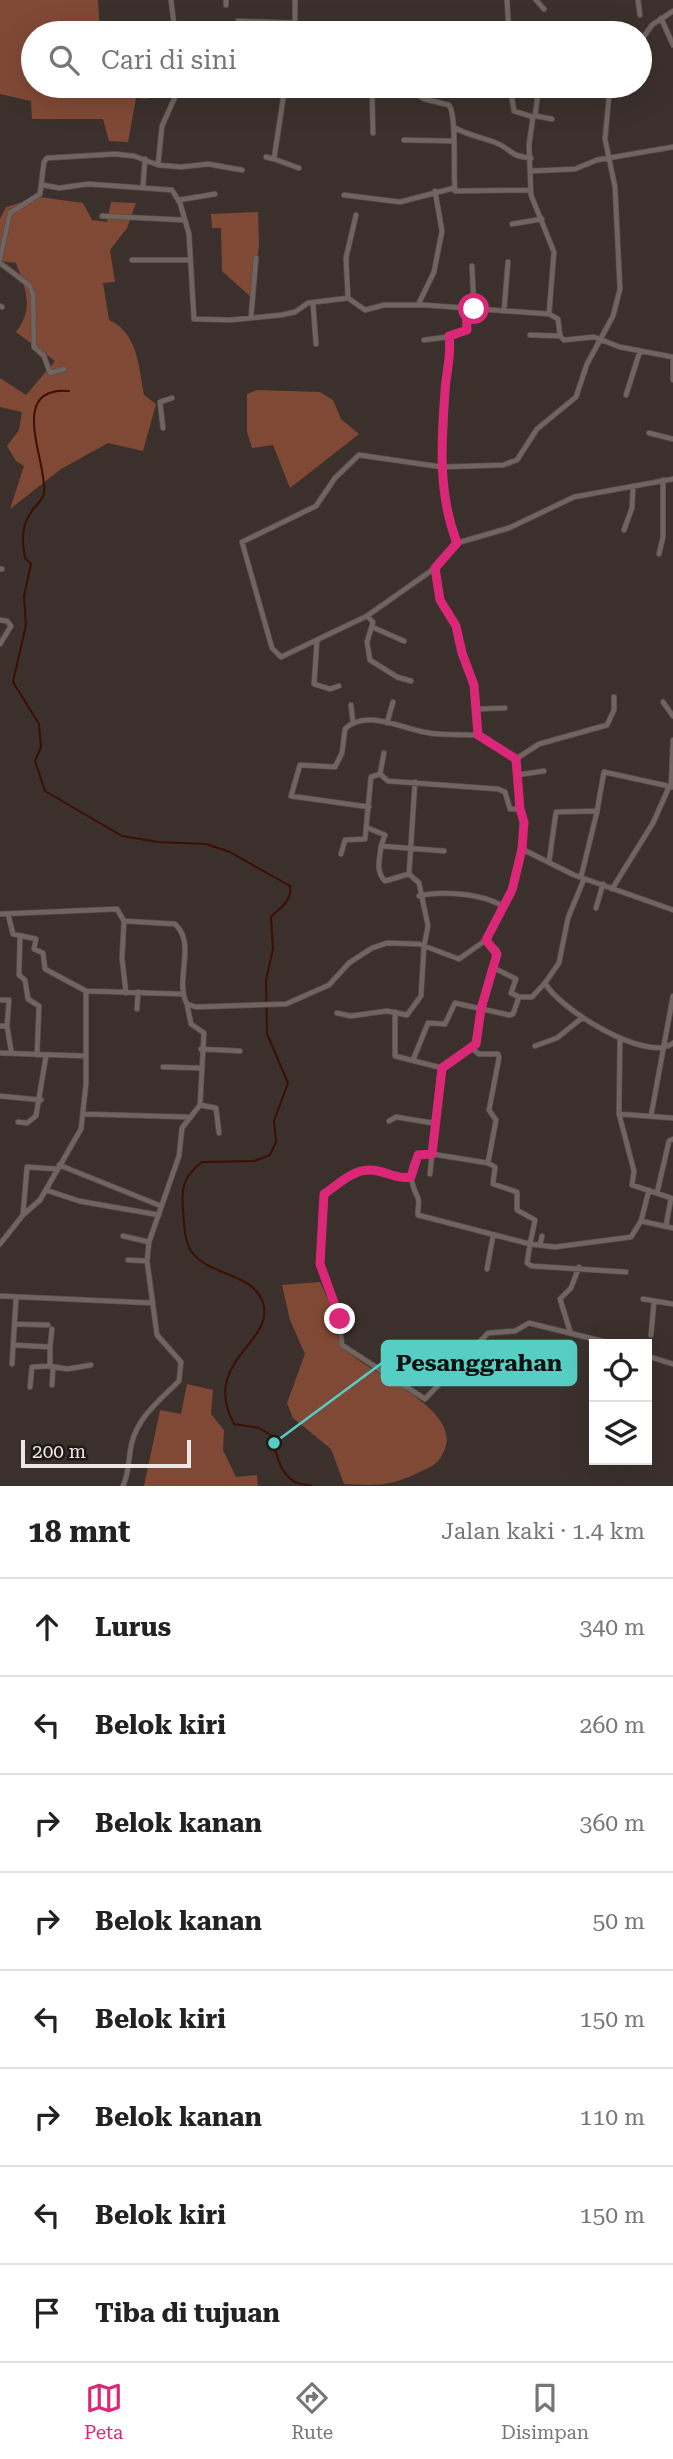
<!DOCTYPE html>
<html lang="id">
<meta charset="utf-8">
<style>
body{margin:0;font-family:"Roboto Serif",serif;background:#f2f2f2;color:#222}
.controls{position:absolute;right:21px;bottom:21px;display:grid;overflow:hidden;border-radius:0px;box-shadow:0 7px 28px #0002}
.controls button{width:63px;height:63px;display:grid;place-items:center;padding:0;border:0;border-bottom:2px solid #e0e0e0;background:#fff;color:#222;font:35px sans-serif}
.scale{position:absolute;left:21px;bottom:18px;width:170px;box-sizing:border-box;padding-left:7px;border:4px solid #eee6e4;border-top:0;font-size:19px;line-height:24px;white-space:nowrap;color:#eee6e4;-webkit-text-stroke:5px #1e1917;paint-order:stroke}
.stop{position:absolute;width:21px;height:21px;margin:-16px;border:5px solid #db2777;border-radius:50%;background:#fff}
.stop.end{background:#db2777;border-color:#fff;box-shadow:0 2px 7px #0008}
.list{margin:0;padding:0;list-style:none}
h2{display:flex;justify-content:space-between;align-items:center;height:91px;margin:0;padding:0 28px;font-size:30px}
h2 small{font-size:23px;font-weight:400;color:#767676}
.list li{display:grid;grid-template-columns:46px 1fr auto;gap:21px;align-items:center;box-sizing:border-box;height:98px;padding:0 28px;border-top:2px solid #e0e0e0}
.list b{display:block;font-size:26px;white-space:nowrap}
.list em{font-size:23px;font-style:normal;color:#767676}
.icon{flex:none;width:38px;height:38px;fill:none;stroke:currentColor;stroke-width:2;stroke-linecap:round;stroke-linejoin:round}
.map{position:relative;flex:none;width:673px;height:1486px;overflow:hidden}
.search{position:absolute;background:#fff;box-shadow:0 7px 28px #0002;left:21px;right:21px;top:21px;height:77px;display:flex;align-items:center;gap:18px;box-sizing:border-box;padding:0 24px;border-radius:38px;color:#767676;font-size:26px}
.sheet{height:875px;background:#fff}
nav{display:flex;justify-content:space-around;align-items:center;box-sizing:border-box;height:98px;border-top:2px solid #e0e0e0;background:#fff;font-size:19px;color:#767676}
nav a{display:grid;justify-items:center;gap:4px}
nav .on{color:#db2777}
.map>svg:first-child{display:block}
.green{fill:#804935}
.lines{fill:none;stroke-linecap:round;stroke-linejoin:round}
.stream{stroke:#3d0f00;stroke-width:2}
.street-casing{stroke:#574e4a;stroke-width:6}
.street{stroke:#716460;stroke-width:4.5}
.route{stroke:#db2777;stroke-width:9}
.leader{fill:none;stroke:#56cec4;stroke-width:2.5}
.callout-dot{fill:#56cec4;stroke:#1e1917;stroke-width:2.5}
.callout{fill:#56cec4;stroke:#56cec4;stroke-width:2.5}
.callout-label{font-size:23px;text-anchor:middle;font-weight:bold;fill:#111}
</style>
<div class="map">
<svg width="673" height="1486" viewBox="0 0 673 1486">
<rect width="100%" height="100%" fill="#3b302c"/>
<path class="green" d="M0,0H98L100,33H33V86H150L147,99L136,98L128,142L109,141L103,119H32L31,101L0,94Z
M40,197L83,203L92,220L107,222L111,202L136,203L127,228L110,250L115,282L103,283L109,320C138,332 139,369 144,395L156,404L143,451L108,443L61,469L10,509L24,466L16,461L7,446L19,430L22,412L0,407V378L26,395L55,361L16,332C35,308 25,288 16,263L0,261V219L6,207Z
M258,212L259,246L252,298L222,271L221,228H212L211,214Z
M257,390L320,392L333,400L341,419L359,434L290,488L273,445L252,448L247,432V394Z
M320,1282C325,1292 329,1302 333,1312C338,1326 335,1340 347,1351C370,1374 464,1409 444,1451C439,1462 436,1464 426,1469C392,1486 382,1486 344,1484L331,1449L293,1418L287,1403L305,1354L290,1320L282,1285Z
M187,1384L213,1390L211,1414L224,1430L223,1450L236,1477L257,1475L258,1486H144L160,1410L181,1414Z"/>
<g class="lines">
<path class="stream" d="M69,391C6,386 48,463 44,493C43,500 36,505 32,511C21,525 22,541 25,558L31,564L24,596L26,625L13,682L39,724L41,747L35,761L45,791L122,836L158,842L206,844L230,852L290,886C293,900 280,908 271,917L273,949L266,980L267,1034L288,1083L274,1121L276,1142L270,1155L254,1161L202,1162C184,1176 181,1187 183,1209C184,1222 184,1239 191,1251C209,1277 253,1272 263,1303C276,1342 200,1361 234,1424L259,1428L272,1436C276,1451 279,1474 295,1482C300,1485 307,1484 312,1486"/>
<defs>
<path id="street" d="M171,0L175,33
M507,0L509,33
M536,0L544,9
M638,0L640,15
M226,5V0
M661,18L673,45
M238,21L295,23
M295,33V0
M640,42L652,25L673,11
M26,59L33,60
M304,86L334,90L407,87L424,99L449,105C457,115 453,172 455,191L531,190
M510,86L514,111L533,117L529,145L531,195L554,252L549,314
M610,86L605,139L615,187L620,289L613,316L587,364L576,397L537,429L517,460L503,465L442,467L359,455L335,478L316,506L242,542L272,648L281,657L367,616L435,568L457,543L509,528L574,497L673,479
M372,90L373,133
M535,116L539,86
M536,116L552,119
M455,128C468,135 480,137 494,142C512,148 507,156 531,158
M404,140L452,141
M266,157L274,159L285,86
M274,159L299,168
M158,165L162,126L180,86
M531,171L575,169L597,160L673,147
M43,185L59,188L88,184L172,190L180,203L189,234L194,319L230,320L281,315L295,312L308,303L348,298L365,310L384,305H424L549,314L558,319L560,336L564,340L594,337L620,347L673,357
M143,186L145,159
M344,195L400,202L454,188
M179,200L215,194
M102,216L184,220
M512,224L542,219
M0,259L10,213L40,194L44,162L47,158L115,154L134,156L158,165L181,167L208,164L242,170
M132,260H190
M0,263L29,285L33,294L34,347L44,356L50,373L64,369
M472,266L474,309
M348,298L346,258L356,215
M313,303L316,344
M418,305L434,272L442,231L435,191
M0,306L2,307
M504,311L508,262
M251,317L256,258
M530,335L560,336
M449,336L442,478L446,510L457,543
M424,340L455,336L467,330L466,309
M673,360V380
M626,395L640,351
M163,428L160,402L172,398
M649,433L673,439
M624,530L632,508L633,486
M659,554L663,537V480
M0,569H2
M367,616L373,622L367,642L370,660L397,677L411,681
M0,620L7,621L11,626L0,644
M372,627L404,641
M317,641L314,684L330,689L339,686
M663,702L673,716
M351,705L353,723
M477,709L505,708
M387,723L393,702
M384,753L380,774L388,781L498,789L505,792L510,809H520
M516,759L539,744L607,725L614,710V697
M517,775L544,771
M671,787L673,740
M369,807L291,796L300,765L335,767L342,753L345,729C365,709 401,728 424,732C441,736 460,734 478,735
M368,828L385,835L381,846L444,851
M522,849L574,875L673,910
M341,854L345,840L365,839L371,777L380,774
M549,862L556,812L597,811L604,772L673,787
M409,874L415,782
M581,877L597,812
M612,889L653,823L669,787
M419,896C440,890 484,894 502,906
M596,908L603,884
M0,914L117,909L124,921L175,924C197,944 174,980 187,1004L196,1007L286,1004L329,985L349,963L372,948L387,943L419,944L459,959L486,940L516,880L524,822L520,809L516,759L478,735L474,685L462,653L456,626L440,600L435,568
M124,921L122,958L126,993
M20,937L19,975L25,980L28,999L39,1006L37,1055
M486,940L497,950L494,968L516,979L511,993L519,997H532L545,983C558,1008 647,1064 673,1043
M494,968L481,1009L476,1044L442,1068L432,1154L418,1155C407,1169 411,1184 418,1198C420,1204 417,1210 418,1215L530,1244L527,1263L532,1266L626,1272
M545,983L559,963L568,918L584,879
M86,991L182,994
M0,1000H9L7,1026L11,1050
M137,1009L138,992
M395,1012V1056L442,1068
M337,1013L351,1016L387,1011L407,1015L421,996L424,946L428,926L419,883L409,874L385,881C375,871 380,858 381,846
M0,1026H7
M620,1038L619,1114L634,1171L632,1185L671,1198L666,1226
M535,1046L557,1038L582,1018
M201,1049L240,1051
M0,1053L86,1056
M413,1060L428,1023L445,1024L455,1003L509,1015L513,1014L519,997
M163,1067L200,1068
M0,1096L41,1100
M200,1105L216,1108L219,1133
M84,1114L188,1117
M619,1114L673,1118
M651,1116L673,996
M389,1121L396,1117L433,1123
M18,1122L27,1123L36,1116L46,1056
M488,1163L495,1167L493,1184L517,1192V1210L535,1220L530,1244L555,1247L631,1237L641,1221L649,1190
M59,1165L161,1206
M430,1174L432,1154L488,1163L496,1120L489,1110L499,1058L498,1054H479L471,1048
M411,1177C398,1179 391,1174 379,1171C355,1166 342,1182 324,1194L320,1264L338,1311L342,1345L425,1399L488,1333L515,1331L529,1323L614,1344
M46,1190L79,1201L159,1215
M657,1193L669,1141L673,1139
M23,1214L27,1167L57,1169
M641,1221L673,1228
M123,1236L149,1242
M0,1244L23,1215L40,1200L81,1129L86,1084V991L45,969L43,953L34,949L36,939L13,934L8,914
M540,1245L542,1236
M128,1260L147,1261
M487,1269L493,1236
M0,1296L153,1303
M643,1299L673,1304
M15,1324L48,1325
M570,1331L560,1299L571,1288L579,1267
M651,1335L654,1301
M14,1345L50,1347L52,1329
M647,1356L673,1364
M12,1364L16,1299
M50,1366L67,1369L91,1365
M52,1385L53,1367
M30,1387L32,1367L50,1366V1347
M123,1486C130,1471 128,1457 132,1442C139,1416 160,1400 179,1381L181,1362L157,1335L147,1261L149,1242L179,1156L182,1128L200,1105L204,1033L191,1024L187,1004"/>
</defs>
<use href="#street" class="street-casing"/>
<use href="#street" class="street"/>
</g>
<g class="lines">
<path class="route" d="M340,1319L320,1264L324,1194C342,1182 355,1166 378,1171C391,1174 398,1179 411,1177L418,1155L432,1154L442,1068L476,1044L481,1009L497,954L486,940L512,890L522,849L524,822L520,809L516,759L478,735L474,685L462,653L456,626L440,600L435,568L457,543C438,494 441,443 445,391C446,372 452,355 449,336L467,330L466,309H474"/>
</g>
<path class="leader" d="M274 1443L382 1363"/>
<circle class="callout-dot" cx="274" cy="1443" r="7"/>
<rect class="callout" x="382" y="1341" width="194" height="44" rx="7"/>
<g class="callout-label">
<text x="479" y="1371">Pesanggrahan</text>
</g>
</svg>
<div class="controls">
<button><svg class="icon" aria-label="locate" viewBox="0 0 24 24"><circle cx="12" cy="12" r="6"/><path d="M12 2v4M12 18v4M2 12h4M18 12h4"/></svg></button>
<button><svg class="icon" aria-label="layers" viewBox="0 0 24 24"><path d="M12 4l9 5-9 5-9-5zM3 14l9 5 9-5"/></svg></button>
</div>
<div class="scale">200 m</div>
<div class="stop" style="left:474px;top:309px"></div>
<div class="stop end" style="left:340px;top:1319px"></div>
<div class="search"><svg class="icon" aria-label="search" viewBox="0 0 24 24"><circle cx="10" cy="10" r="6"/><path d="M15 15l6 6"/></svg>Cari di sini</div>
</div>
<section class="sheet">
<h2>18 mnt<small>Jalan kaki · 1.4 km</small></h2>
<ul class="list">
<li><svg class="icon" aria-label="ahead" viewBox="0 0 24 24"><path d="M12 20V5M6 11l6-6 6 6"/></svg><div><b>Lurus</b></div><em>340 m</em></li>
<li><svg class="icon" aria-label="left" viewBox="0 0 24 24"><path d="M17 20v-9H6M10 6l-5 5 5 5"/></svg><div><b>Belok kiri</b></div><em>260 m</em></li>
<li><svg class="icon" aria-label="right" viewBox="0 0 24 24"><path d="M7 20v-9h11M14 6l5 5-5 5"/></svg><div><b>Belok kanan</b></div><em>360 m</em></li>
<li><svg class="icon" aria-label="right" viewBox="0 0 24 24"><path d="M7 20v-9h11M14 6l5 5-5 5"/></svg><div><b>Belok kanan</b></div><em>50 m</em></li>
<li><svg class="icon" aria-label="left" viewBox="0 0 24 24"><path d="M17 20v-9H6M10 6l-5 5 5 5"/></svg><div><b>Belok kiri</b></div><em>150 m</em></li>
<li><svg class="icon" aria-label="right" viewBox="0 0 24 24"><path d="M7 20v-9h11M14 6l5 5-5 5"/></svg><div><b>Belok kanan</b></div><em>110 m</em></li>
<li><svg class="icon" aria-label="left" viewBox="0 0 24 24"><path d="M17 20v-9H6M10 6l-5 5 5 5"/></svg><div><b>Belok kiri</b></div><em>150 m</em></li>
<li><svg class="icon" aria-label="arrive" viewBox="0 0 24 24"><path d="M6 21V4h12l-3 4 3 4H6"/></svg><div><b>Tiba di tujuan</b></div></li>
</ul>
</section>
<nav>
<a class="on"><svg class="icon" aria-label="map" viewBox="0 0 24 24"><path d="M3 6l6-2 6 2 6-2v14l-6 2-6-2-6 2zM9 4v14M15 6v14"/></svg>Peta</a>
<a><svg class="icon" aria-label="directions" viewBox="0 0 24 24"><path d="M12 3l9 9-9 9-9-9zM9 14v-3h6M13 9l2 2-2 2"/></svg>Rute</a>
<a><svg class="icon" aria-label="saved" viewBox="0 0 24 24"><path d="M7 4h10v16l-5-4-5 4z"/></svg>Disimpan</a>
</nav>
